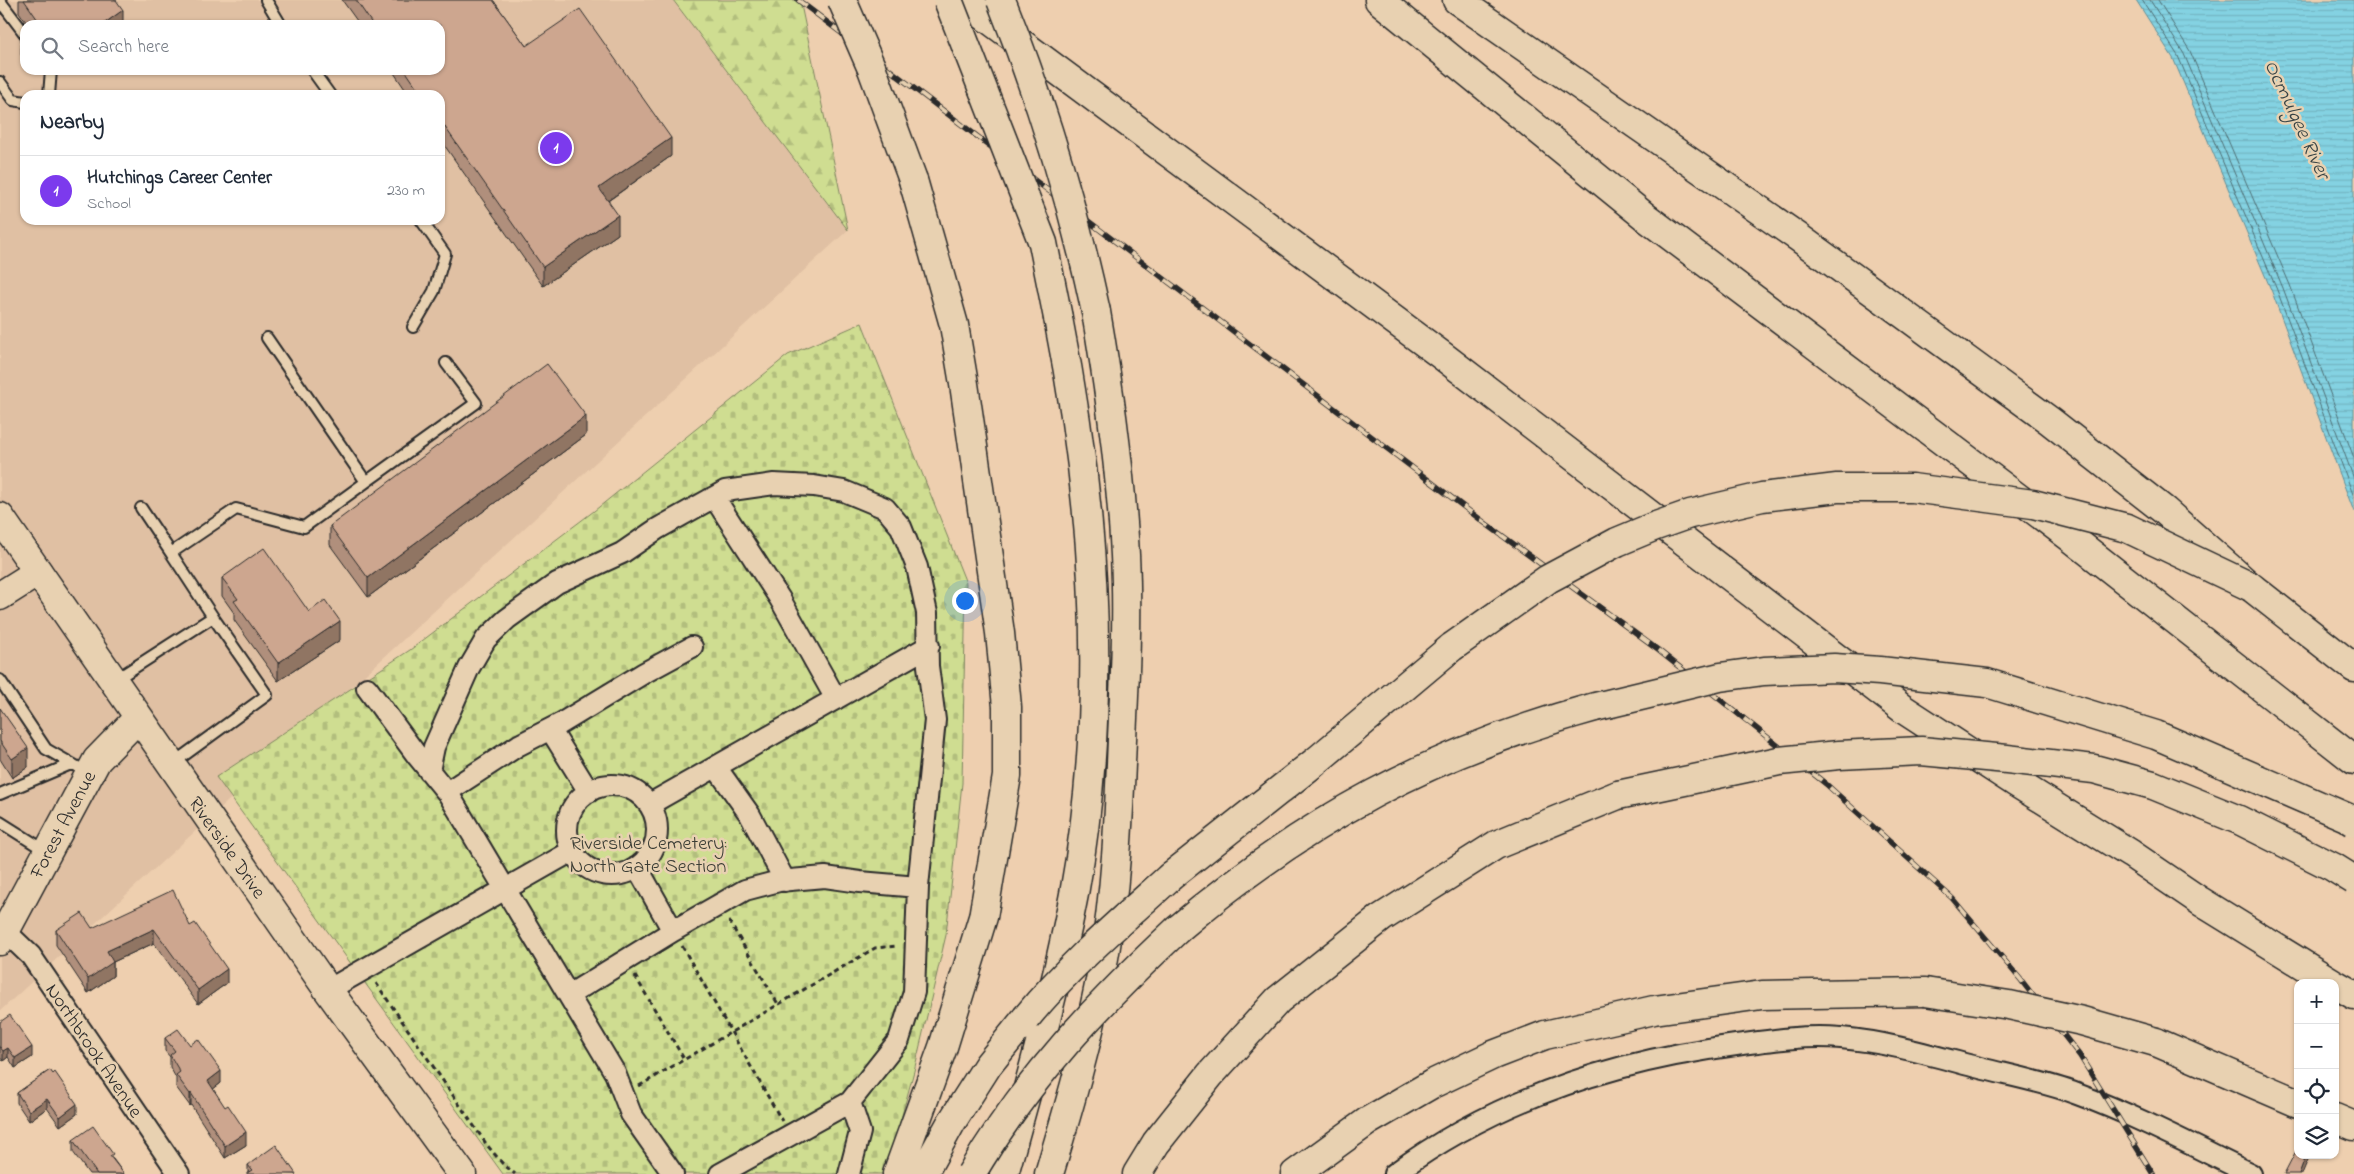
<!DOCTYPE html>
<meta charset="utf-8">
<style>
body{margin:0;font-family:"Indie Flower",sans-serif;background:#f6f6f7;color:#1f2937}
.controls{position:absolute;right:15px;bottom:15px;display:grid;overflow:hidden;border-radius:10px;box-shadow:0 1px 4px #0004}
.controls button{width:45px;height:45px;display:grid;place-items:center;padding:0;border:0;border-bottom:1px solid #e0e1e3;background:#fff;color:#1f2937;font:25px sans-serif}
.you{position:absolute;left:964px;top:600px;width:18px;height:18px;margin:-12px;border:4px solid #fff;border-radius:50%;background:#1a73e8;box-shadow:0 0 0 8px #1a73e833}
.badge{display:grid;place-items:center;width:32px;height:32px;border-radius:50%;background:#7c3aed;color:#fff;font-size:16px;font-weight:700}
.pin{position:absolute;translate:-50% -50%;border:2px solid #fff;box-shadow:0 1px 5px #0006}
.list{margin:0;padding:0;list-style:none}
h2{display:flex;justify-content:space-between;align-items:center;height:65px;margin:0;padding:0 20px;font-size:21px}
h2 small{font-size:16px;font-weight:400;color:#747a83}
.list li{display:grid;grid-template-columns:32px 1fr auto;gap:15px;align-items:center;box-sizing:border-box;height:70px;padding:0 20px;border-top:1px solid #e0e1e3}
.list b{display:block;font-size:19px;white-space:nowrap}
.list p{margin:0;font-size:16px;white-space:nowrap;color:#747a83}
.list em{font-size:16px;font-style:normal;color:#747a83}
.icon{flex:none;width:28px;height:28px;fill:none;stroke:currentColor;stroke-width:2;stroke-linecap:round;stroke-linejoin:round}
.map{position:relative;flex:none;width:2354px;height:1174px;overflow:hidden}
.search{position:absolute;background:#fff;box-shadow:0 1px 4px #0004;left:20px;top:20px;width:425px;height:55px;display:flex;align-items:center;gap:12px;box-sizing:border-box;padding:0 18px;border-radius:15px;color:#747a83;font-size:19px}
.panel{position:absolute;background:#fff;box-shadow:0 1px 4px #0004;left:20px;top:90px;width:425px;height:135px;border-radius:15px}
.map>svg:first-child{display:block}
.built{fill:#e0c0a3;fill-rule:evenodd}
.forest{fill:url(#forest-firs);stroke:#7d845e}
.cemetery{fill:url(#cemetery-stones);stroke:#7d845e}
.water{fill:url(#water-rules);stroke:#608f99}
.lines{fill:none;stroke-linecap:round;stroke-linejoin:round}
.shore{stroke:#4f6e74;stroke-width:1}
.lane-casing{stroke:#2b2b2b;stroke-width:14}
.street-casing{stroke:#2b2b2b;stroke-width:24}
.secondary-casing{stroke:#2b2b2b;stroke-width:31}
.primary-casing{stroke:#2b2b2b;stroke-width:31}
.highway-casing{stroke:#2b2b2b;stroke-width:31}
.path{stroke:#2b2b2b;stroke-width:3;stroke-dasharray:5 4;stroke-linecap:butt}
.lane{stroke:#e8d1b1;stroke-width:10}
.street{stroke:#e8d1b1;stroke-width:20}
.secondary{stroke:#e8d1b1;stroke-width:28}
.primary{stroke:#e8d1b1;stroke-width:28}
.highway{stroke:#e8d1b1;stroke-width:28}
.rail-casing{stroke:#2b2b2b;stroke-width:5.5}
.rail{stroke:#e8d1b1;stroke-width:4;stroke-dasharray:11;stroke-linecap:butt}
.highway-bridge-casing{stroke:#2b2b2b;stroke-width:31;stroke-linecap:butt}
.highway-bridge{stroke:#e8d1b1;stroke-width:28}
.wall{fill:#b08f7b;stroke:#2b2b2b}
.shaded-wall{fill:#907464;stroke:#2b2b2b}
.building{fill:#cda68f;stroke:#2b2b2b}
.labels{text-anchor:middle;stroke-width:5;stroke-linejoin:round;paint-order:stroke}
.street-label{font-size:20px;fill:#2b2b2b;stroke:#e8d1b1}
.park-label{font-size:20px;fill:#3b3d35;stroke:#e8d1b1}
.water-label{font-size:21px;font-style:italic;fill:#384446;stroke:#e8d1b1}
</style>
<div class="map">
<svg width="2354" height="1174" viewBox="0 0 2354 1174">
<defs>
<pattern id="forest-firs" width="22" height="20" patternUnits="userSpaceOnUse" patternTransform="scale(1.25)"><rect width="22" height="20" fill="#cfdd91"/><path d="M5 1l3.5 6h-7zM16 11l3.5 6h-7z" fill="#b2be7d"/></pattern>
<pattern id="cemetery-stones" width="16" height="16" patternUnits="userSpaceOnUse" patternTransform="scale(1.25)"><rect width="16" height="16" fill="#cfdd91"/><path d="M2 7V4a2 2 0 0 1 4 0v3zM10 15v-3a2 2 0 0 1 4 0v3z" fill="#b2be7d"/></pattern>
<pattern id="water-rules" width="6" height="5" patternUnits="userSpaceOnUse" patternTransform="scale(1.25)"><rect width="6" height="5" fill="#84d2e2"/><path d="M0 2.5h6" fill="none" stroke="#72b4c2"/></pattern>
</defs>
<rect width="100%" height="100%" fill="#eecfaf"/>
<filter id="ink" filterUnits="userSpaceOnUse"><feTurbulence type="fractalNoise" baseFrequency=".02" numOctaves="2"/><feDisplacementMap in="SourceGraphic" scale="10" xChannelSelector="R" yChannelSelector="G"/><feConvolveMatrix kernelMatrix="1 2 1 2 8 2 1 2 1" color-interpolation-filters="sRGB"/></filter>
<g filter="url(#ink)">
<path class="built" d="M0,0H673L848,230L0,1011ZM25,25H440V70H25ZM25,95H440V220H25Z"/>
<path class="forest" d="M673,0H800L848,230Z"/>
<path class="cemetery" d="M862,323L966,583L962,783L946,935L914,1071L886,1174H503L216,777L410,650L594,511L788,355Z"/>
<path class="water" d="M2136,0H2353L2354,3V512L2272,292L2173,58Z"/>
<g class="lines">
<path class="shore" d="M2142,0L2178,56L2277,290L2354,497
M2150,0L2184,54L2283,288L2354,479
M2158,0L2190,51L2290,285L2354,458"/>
<defs>
<path id="lane" d="M266,0L281,25
M0,1L25,34
M312,70L330,95
M0,82L13,100L25,102
M49,95L51,70
M413,327L434,291L445,254L421,220
M267,338L366,482L476,403L446,363
M141,508L171,553L236,509L304,527L366,482
M171,553L213,617
M0,680L46,749L88,773
M115,680L213,617L267,695L172,764
M0,794L71,764
M0,822L46,851"/>
<path id="street" d="M714,497L780,599L836,699
M367,688L418,757L449,795L615,1073L631,1114L673,1174
M550,729L589,792
M716,767L750,815L785,881
M429,771L434,747L469,668L486,639L507,619L557,583L622,553L657,529L725,491L774,484L814,486L844,491L885,508L901,527L917,567L927,613L928,666L935,720L918,887L914,992L899,1040L850,1102L720,1174
M567 830a45 45 0 1 1 90 0a45 45 0 1 1-90 0Z
M447,792L519,745L560,724L644,673L692,647
M650,804L929,646
M637,867L673,931
M5,931L31,956L179,1174
M328,990L572,851
M569,995L673,931L745,890L779,881L825,877L860,882L918,887
M849,1174L860,1132L850,1102
M1394,1174C1494,1100 1614,1061 1736,1045C1771,1040 1806,1035 1841,1038C1888,1042 1934,1056 1980,1068C2012,1076 2045,1082 2077,1094C2137,1116 2193,1146 2251,1174"/>
<path id="secondary" d="M0,596L38,572
M0,941L97,760L138,718"/>
<path id="primary" d="M0,517L328,990L462,1174"/>
<path id="highway" d="M963,0L1444,357L1903,709L2015,782L2131,854L2200,901L2333,983
M1379,0L1648,219L2070,537L2354,760
M1457,0L1798,237L2050,421L2165,511L2251,587L2354,668
M1171,876L1315,762L1452,647
M1178,929C1305,820 1434,751 1595,707
M2335,984L2354,995
M2156,1042L2298,1103
M2335,1118L2354,1126
M897,1174L943,1047L983,917L1007,776V707L1000,633L964,384L954,325L913,180
M923,1174L951,1123L988,1065L1026,1018
M1004,1174C1030,1082 1056,989 1074,894C1109,703 1096,508 1058,318
M1049,1174C1069,1107 1089,1039 1102,970C1116,893 1119,817 1122,739C1125,678 1128,617 1125,555C1121,473 1110,393 1096,312
M1137,1174L1156,1143L1210,1075L1278,1000L1381,918L1496,845L1618,795
M1295,1174L1368,1121L1432,1084L1493,1055L1545,1035L1654,1010L1762,995L1925,992"/>
</defs>
<use href="#lane" class="lane-casing"/>
<use href="#street" class="street-casing"/>
<use href="#secondary" class="secondary-casing"/>
<use href="#primary" class="primary-casing"/>
<use href="#highway" class="highway-casing"/>
<path class="path" d="M729,921L778,1004
M682,946L782,1121
M635,976L684,1059
M376,983L487,1145L502,1163L515,1174
M639,1086L875,948L898,946"/>
<use href="#lane" class="lane"/>
<use href="#street" class="street"/>
<use href="#secondary" class="secondary"/>
<use href="#primary" class="primary"/>
<use href="#highway" class="highway"/>
<defs>
<path id="rail" d="M798,0L1485,523L1658,650L1826,784L1952,898L2021,980L2080,1056L2153,1174"/>
</defs>
<use href="#rail" class="rail-casing"/>
<use href="#rail" class="rail"/>
<defs>
<path id="highway-bridge" d="M842,0L872,69L913,180
M948,0L1043,243L1058,318
M1001,0C1042,102 1073,204 1096,312
M1452,647L1548,579L1617,542L1653,527L1690,514L1762,497L1837,488H1912L2033,504L2127,528L2251,587
M1595,707L1720,677L1764,671L1834,668L1880,671L1987,683L2156,735L2346,817L2354,822
M1618,795L1779,761L1839,755L1921,751L2007,759L2094,769L2153,785L2239,820L2333,867L2354,880
M1925,992L2009,1005L2082,1021L2156,1042
M1026,1018C1069,965 1121,921 1171,876
M971,1174C1028,1077 1097,1005 1178,929"/>
</defs>
<use href="#highway-bridge" class="highway-bridge-casing"/>
<use href="#highway-bridge" class="highway-bridge"/>
</g>
<path class="wall" d="M19,0H116L123,25H28L19,12Z
M342,0H493L526,46L671,156L608,201L618,234L543,286L440,139V95H409L392,70H440V25H360Z
M25,33V60L21,55V36Z
M586,435L368,597L330,545V526Z
M222,578L309,612L340,640L278,681L234,620V613L222,596Z
M0,708L28,767L12,778L0,759Z
M190,926L227,983L198,1004L154,943L113,962V976L88,993L56,945V930L92,928Z
M0,1022L32,1057L15,1068L8,1057L3,1061L0,1057Z
M165,1038L190,1045L221,1083L213,1089L246,1145L225,1158L191,1105L190,1106L176,1087V1078L170,1067V1057L165,1051Z
M50,1070L77,1114L60,1126L47,1108L29,1121L17,1103V1093Z
M73,1140L113,1159L124,1174H89L73,1152Z
M248,1165L296,1174L248,1172Z"/>
<path class="shaded-wall" d="M123,10V25H102Z
M671,138V156L599,207V188Z
M618,215V234L543,286V267Z
M586,416V435L368,597V578Z
M340,621V640L278,681V663Z
M28,748V767L12,778V759Z
M154,929V943L113,962V976L88,993V979L107,951Z
M227,969V983L198,1004V990Z
M32,1047V1057L15,1068V1058Z
M8,1048V1057L3,1061V1051Z
M221,1071V1083L208,1093V1081Z
M191,1093V1105L190,1106V1094Z
M47,1099V1108L29,1121V1111Z
M77,1104V1114L60,1126V1117Z
M246,1132V1145L225,1158V1146Z
M2306,1155H2310L2302,1174H2299Z"/>
<path class="building" d="M24,0H116L123,10L102,25H37L40,23Z
M356,0H493L526,46L580,9L671,138L599,188L618,215L543,267L440,120V95H422L405,70H440V25H373Z
M25,33V41L21,36Z
M547,364L586,416L368,578L330,526Z
M264,548L309,612L325,600L340,621L278,663L234,601L238,599L222,578Z
M0,708L28,748L12,759L0,741Z
M173,890L190,926L195,923L227,969L198,990L154,929L107,951L113,962L88,979L56,930L82,913L92,928Z
M10,1015L32,1047L15,1058L8,1048L3,1051L0,1047V1022Z
M178,1029L190,1045L198,1039L221,1071L208,1081L225,1107L228,1105L246,1132L225,1146L191,1093L190,1094L176,1075L180,1072L170,1055L175,1051L165,1038Z
M50,1070L53,1074L55,1072L77,1104L60,1117L47,1099L29,1111L17,1093Z
M93,1126L113,1154L110,1156L124,1174H97L73,1140Z
M276,1145L296,1174H247V1173L252,1170L248,1165Z
M2298,1147V1155H2306L2299,1174H2284Z"/>
</g>
<g class="labels">
<g class="street-label">
<text transform="translate(62 824) rotate(-62)" y="7">Forest Avenue</text>
<text transform="translate(228 847) rotate(55)" y="7">Riverside Drive</text>
<text transform="translate(95 1050) rotate(56)" y="7">Northbrook Avenue</text>
</g>
<g class="park-label">
<text x="648" y="849">Riverside Cemetery:<tspan x="648" dy="23">North Gate Section</tspan></text>
</g>
<g class="water-label">
<text transform="translate(2298 119) rotate(65)" y="7">Ocmulgee River</text>
</g>
</g>
</svg>
<div class="controls">
<button>+</button>
<button>−</button>
<button><svg class="icon" aria-label="locate" viewBox="0 0 24 24"><circle cx="12" cy="12" r="6"/><path d="M12 2v4M12 18v4M2 12h4M18 12h4"/></svg></button>
<button><svg class="icon" aria-label="layers" viewBox="0 0 24 24"><path d="M12 4l9 5-9 5-9-5zM3 14l9 5 9-5"/></svg></button>
</div>
<div class="you"></div>
<div class="pin badge" style="left:556px;top:148px">1</div>
<div class="search"><svg class="icon" aria-label="search" viewBox="0 0 24 24"><circle cx="10" cy="10" r="6"/><path d="M15 15l6 6"/></svg>Search here</div>
<section class="panel">
<h2>Nearby<small></small></h2>
<ul class="list">
<li><span class="badge">1</span><div><b>Hutchings Career Center</b><p>School</p></div><em>230 m</em></li>
</ul>
</section>
</div>
